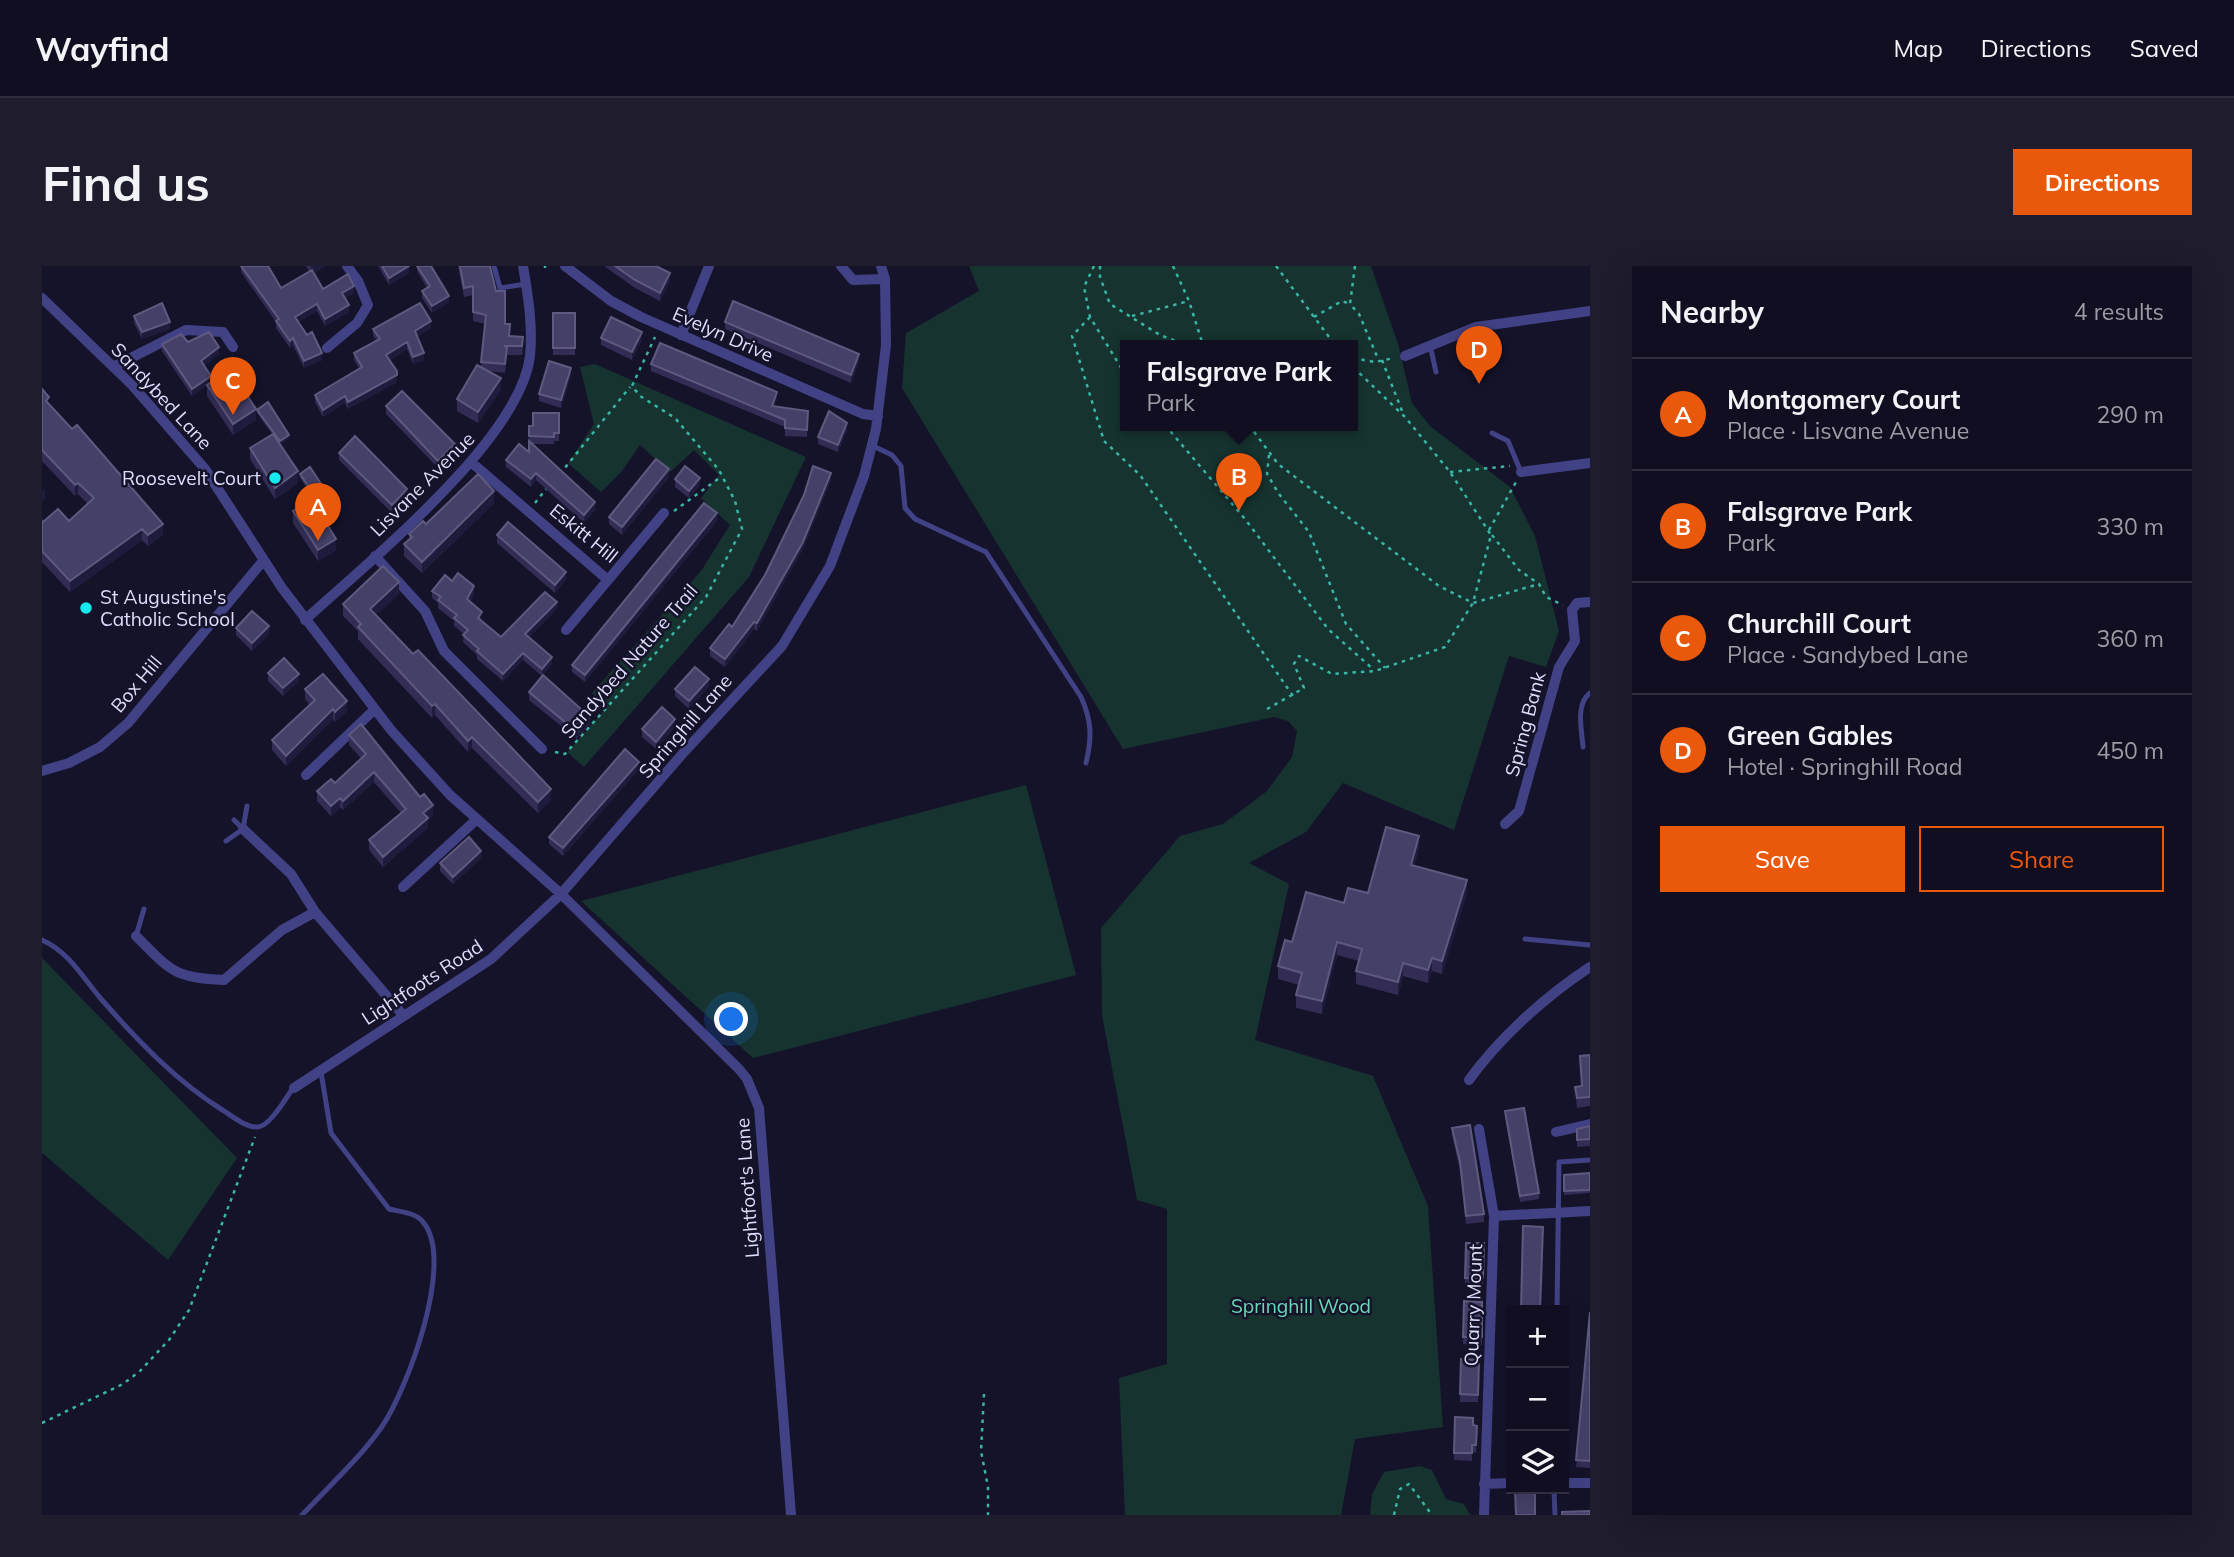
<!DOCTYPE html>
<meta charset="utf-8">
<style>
body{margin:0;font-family:Mulish,sans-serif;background:#1e1c2d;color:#f1f3f6}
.controls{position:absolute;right:21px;bottom:21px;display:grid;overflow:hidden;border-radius:0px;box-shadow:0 7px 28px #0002}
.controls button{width:63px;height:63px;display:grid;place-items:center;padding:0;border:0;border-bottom:2px solid #302e3e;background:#100e20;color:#f1f3f6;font:35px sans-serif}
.you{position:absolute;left:690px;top:754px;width:24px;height:24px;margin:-18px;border:5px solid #fff;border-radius:50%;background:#1a73e8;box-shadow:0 0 0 10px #1a73e833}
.badge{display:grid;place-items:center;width:46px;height:46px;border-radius:50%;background:#ea580c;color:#fff;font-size:23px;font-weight:700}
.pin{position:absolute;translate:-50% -58px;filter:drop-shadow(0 2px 4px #0008)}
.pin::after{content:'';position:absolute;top:37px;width:24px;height:21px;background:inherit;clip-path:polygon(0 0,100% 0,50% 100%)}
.popup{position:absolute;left:1078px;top:74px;width:238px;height:91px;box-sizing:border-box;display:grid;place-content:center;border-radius:0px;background:#100e20;filter:drop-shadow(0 2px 5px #0005);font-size:23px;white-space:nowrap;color:#9c9ca5}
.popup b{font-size:26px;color:#f1f3f6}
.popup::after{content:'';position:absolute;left:50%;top:100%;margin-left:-14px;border:14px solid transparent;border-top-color:#100e20}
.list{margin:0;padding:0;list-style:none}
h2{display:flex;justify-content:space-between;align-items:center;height:91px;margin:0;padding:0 28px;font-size:30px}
h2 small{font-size:23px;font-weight:400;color:#9c9ca5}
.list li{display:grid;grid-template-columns:46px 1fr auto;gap:21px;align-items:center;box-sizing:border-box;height:112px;padding:0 28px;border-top:2px solid #302e3e}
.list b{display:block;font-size:26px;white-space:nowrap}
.list p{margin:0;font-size:23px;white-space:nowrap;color:#9c9ca5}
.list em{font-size:23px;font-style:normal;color:#9c9ca5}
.actions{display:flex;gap:14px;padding:21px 28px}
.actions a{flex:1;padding:16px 0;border:2px solid #ea580c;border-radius:0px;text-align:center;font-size:24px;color:#ea580c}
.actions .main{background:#ea580c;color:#fff}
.icon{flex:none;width:38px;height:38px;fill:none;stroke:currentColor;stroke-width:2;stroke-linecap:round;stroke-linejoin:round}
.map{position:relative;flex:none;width:1548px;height:1249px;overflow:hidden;border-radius:0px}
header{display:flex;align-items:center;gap:42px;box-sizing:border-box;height:98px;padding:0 35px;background:#100e20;border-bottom:2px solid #302e3e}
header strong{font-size:33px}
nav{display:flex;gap:38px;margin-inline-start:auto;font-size:24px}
.intro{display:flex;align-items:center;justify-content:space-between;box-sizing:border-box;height:168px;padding:0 42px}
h1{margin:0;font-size:49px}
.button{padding:18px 32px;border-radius:0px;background:#ea580c;color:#fff;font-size:24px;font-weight:700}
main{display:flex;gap:42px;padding:0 42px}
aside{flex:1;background:#100e20;border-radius:0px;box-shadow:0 7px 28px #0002}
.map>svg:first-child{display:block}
.green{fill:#163330;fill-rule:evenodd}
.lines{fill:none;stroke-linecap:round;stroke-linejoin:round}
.path{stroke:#39b5a6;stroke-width:2.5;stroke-dasharray:3.5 5;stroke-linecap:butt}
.lane{stroke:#414285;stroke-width:5}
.street{stroke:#414285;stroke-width:10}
.wall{fill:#332d56}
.shaded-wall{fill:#1f1b3d}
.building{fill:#454068;stroke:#5e597f;stroke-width:2}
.poi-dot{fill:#16e8f0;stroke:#15132a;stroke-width:2.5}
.labels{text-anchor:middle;stroke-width:5;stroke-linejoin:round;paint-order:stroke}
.street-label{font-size:19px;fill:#dfddfd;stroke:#15132a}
.poi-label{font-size:19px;fill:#dfddfd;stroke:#15132a;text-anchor:end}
.park-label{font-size:19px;fill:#6cdab8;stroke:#15132a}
</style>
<header>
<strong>Wayfind</strong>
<nav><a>Map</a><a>Directions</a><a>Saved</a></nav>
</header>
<div class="intro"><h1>Find us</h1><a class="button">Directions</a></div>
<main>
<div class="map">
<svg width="1548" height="1249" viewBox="0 0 1548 1249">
<rect width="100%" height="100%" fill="#15132a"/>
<path class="green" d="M927,0H1329L1356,78L1370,137L1388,160L1468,221L1493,270L1517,365L1504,401L1467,390L1412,564L1301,517L1264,566L1207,597L1247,618L1213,774L1331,810L1386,940L1401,1161L1313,1173L1299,1249H1083L1077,1112L1125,1098V943L1095,934L1060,749L1059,662L1138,570L1181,558L1225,525L1250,491L1255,465L1246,455L1232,451L1081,483L860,122L864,67L937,25ZM1083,79H1311V159H1083Z
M553,98L764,191L707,311L542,501L525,486L565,441L550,427L659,305L688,259L659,232L677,209L652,184L628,206L598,179L580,205L559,226L526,197L552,158L538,101Z
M984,519L1034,709L711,792L539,635Z
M0,692L195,892L126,994L0,887Z
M1378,1200L1390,1204L1404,1233L1422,1238L1428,1249H1328L1330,1228L1342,1206Z"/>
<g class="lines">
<path class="path" d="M503,0V2
M1052,0L1042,21L1048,51L1083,108
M1058,0V11L1068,38L1118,69L1144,79
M1131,0L1147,35L1161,79
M1234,0L1293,79
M1313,0L1308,38L1317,48L1337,95
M1090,50L1147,35
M1048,51L1030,70L1062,175L1098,209L1251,430
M1272,51L1300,35L1308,38
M1311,92L1333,96L1352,92
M1340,94L1362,150
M1123,159L1203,253L1286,363L1332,404
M1207,159L1236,198L1397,320L1431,337L1497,318
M1227,189L1225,208L1237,228L1267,266L1304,358L1343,402
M1408,206L1468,200
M518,208L588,121
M493,237L504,223
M632,245L680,210
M1447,264L1474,216
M1450,269L1477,304L1497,318L1504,331L1521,339
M1225,443L1262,422L1252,398L1257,390L1290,408L1333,405L1403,381L1431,337L1449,269L1408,206L1363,151L1311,101
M513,486L523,488L664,331L700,263L693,235L677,204L633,152L598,130L590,120L613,71
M942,1128L939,1185L946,1221V1249
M0,1157L81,1118L98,1105L127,1074L147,1044L213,871
M1352,1249L1358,1223L1367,1218L1390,1249"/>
<path class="lane" d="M452,0L458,22L484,18
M1388,79L1394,106
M1450,167L1466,175L1479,206
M831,180L850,189L859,200L863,242L873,253L944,286L1039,431C1050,455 1050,472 1044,497
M1541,481C1540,465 1533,438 1548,427
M192,554L201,563
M184,575L201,563L205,540
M94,670L102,643
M1483,673L1548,679
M0,674C27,686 41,712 60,734C96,775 135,816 182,845C191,851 205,862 216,861C228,860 244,832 251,822
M1515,1044L1517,896L1548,894
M1512,1223L1513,1249
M260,1249C286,1221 317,1193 339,1162C365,1125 414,994 381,956C373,946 358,946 347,943L289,867L279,806"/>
<path class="street" d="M523,0L569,35L599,51L821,148L836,150
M799,0L811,14L843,13
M0,32L90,119L163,203L240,322L349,464L408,529L519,628L642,486L740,380L788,300L822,210L834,163L844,79L843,13L839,0
M639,69L667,0
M285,82L315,57L326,39L316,15L305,0
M1363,90L1434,61L1548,45
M71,101L144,64L181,66L191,81
M429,196L566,314L622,247
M1479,206L1548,197
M333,290L383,345L402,385L500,483
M263,354C325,297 478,174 488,90C491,59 486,30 481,0
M524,364L566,314
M0,505L27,497L58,481L86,457L221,295
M264,509L333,443
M1463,558L1477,545L1517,401L1533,375L1530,344L1535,337L1548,336
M201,563L249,608L273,646L361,749
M361,621L435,553
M94,670C129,705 132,712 182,714L240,664L273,646
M1427,814C1458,771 1504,730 1548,701
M252,822L449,693L519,628L697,803L705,813L717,842L749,1249
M1437,863L1452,950L1442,1249
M1514,866L1548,858
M1452,950L1548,945
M1522,1217H1548
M1442,1218L1469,1217"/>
</g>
<path class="wall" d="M199,0H226L239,22L267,5L264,0H283L272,7L281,23L312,27L303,32L307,46L283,60L275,45L256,56L280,94L262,102L251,79L248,82L234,62V56L199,6Z
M336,0H366L367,7L347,19Z
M375,0H389L407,36L390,47L380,32V25L385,22L375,5Z
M416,0H448L454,25L468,70L481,80L480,89H465L463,107L446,105L459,124L436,157L415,145V133L439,101L443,58L431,55V29L422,31Z
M562,0H614L628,15L618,35L593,22Z
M511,47H533V89H511Z
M92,50L128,63L100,73L92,57Z
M683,56L817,96L809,117L683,63Z
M389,62L375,70L382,94L371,98L365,83L348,94L355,116L306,143L303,137L281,151L273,136V129L317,102L312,94V87L334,74L331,70V63Z
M559,72L600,73L590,94L559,79Z
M146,76L177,88L162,100L169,117L214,154L191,169L165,130V119L150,130L120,85V78Z
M609,98L735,134L732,141L766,145L765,171L743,170V161L609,105Z
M529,109L519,142L497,135V128Z
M0,123L7,138L121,269L106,280L100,274L28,326L0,296V255H27L46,238L36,228L33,230L0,195Z
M344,140L413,185L396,202L344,148Z
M215,144L247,173L238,178L256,217L233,233L208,193V182L230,168L215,147Z
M517,147V175H512V178H490L553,244L542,257L494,214L489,221L464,201V194L487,186V160H491Z
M805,165L796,186L776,178V171Z
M297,187L365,230L350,247L297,194Z
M258,208L289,237L280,243L294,284L276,295L251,257V245L278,241L258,212Z
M627,211L580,269L567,258V251Z
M633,213L658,219L647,232L633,221Z
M789,214L761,283L715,365L712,363L683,401L668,390V382L690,361Z
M452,237L380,307L362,290V278L367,274V268L384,258Z
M675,255L543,416L530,406V399Z
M455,269L524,313L513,327L455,277Z
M410,315L432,328L428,336L440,354L439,355L459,371L515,343L487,371L510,398L500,410L481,394L461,415L435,393V389L421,376L422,368L412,360V355L396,342V337L390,332V325Z
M357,328L334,349L509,534L496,547L430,482L426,486L393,449L390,452L316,373V365L301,350V338Z
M194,362L227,368L210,385L194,369Z
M226,407L257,415L241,430L226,415Z
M667,420L647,443L633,430V423Z
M263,423L305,445L293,456L291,453L244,500L230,484V474L268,439L263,433Z
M487,426L548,458L535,473L487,434Z
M633,461L614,483L600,471V463Z
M307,469L391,549L386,554V562L341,601L327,584V574L359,547L332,516L301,544L298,541L289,550L275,535V525L293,517L320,493L307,479Z
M597,503L521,590L507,578V571Z
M1377,583L1372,600L1425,627L1400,708L1390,705L1386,717L1361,710L1356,729L1314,718V705L1317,695L1295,689L1280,748L1254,742V729L1257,719L1236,713V700L1250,676L1302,637L1326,627Z
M439,592L411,618L398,605V597Z
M1548,789V840L1535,842L1533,821L1540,820L1538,790Z
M1463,845L1497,927V933L1478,936L1463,851Z
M1548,860V880L1535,881V863Z
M1410,862L1442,948V956L1424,958L1418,904L1410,869Z
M1548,907V927L1522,929V909Z
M1424,977H1442L1441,1020L1423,1019Z
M1422,1035L1440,1036V1079L1421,1078Z
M1548,1046V1202L1534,1201Z
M1419,1093L1437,1094L1436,1136H1418Z
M1413,1151L1431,1159L1435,1160L1434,1187L1430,1186V1195L1412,1194Z"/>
<path class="shaded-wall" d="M271,0H283L269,9V1Z
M367,0V7L347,19V12Z
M628,7V15L618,35V27Z
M312,20V27L300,34V27Z
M407,30V36L390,47V40Z
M275,38V45L253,58V51Z
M307,39V46L283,60V53Z
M389,55V62L373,72V65Z
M128,56V63L100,73V66Z
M600,66V73L590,94V86Z
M251,72V79L248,82V75Z
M365,76V83L344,96V89Z
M177,81V88L159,102V95Z
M280,87V94L262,102V95Z
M382,87V94L371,98V91Z
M817,88V96L809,117V109Z
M529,102V109L519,142V134Z
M355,109V116L306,143V136Z
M169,110V117L150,130V123Z
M459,112V124L436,157V146Z
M735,126V134L730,148V140Z
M303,130V137L281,151V144Z
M214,143V154L191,169V158Z
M805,157V165L796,186V179Z
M247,169V173L238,179V175Z
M413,178V185L396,202V195Z
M627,203V211L580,269V261Z
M256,205V217L233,233V222Z
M494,207V214L489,221V213Z
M789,207V214L761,283L715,365V357Z
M658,212V219L647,232V225Z
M36,217V228L33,230V219Z
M3,222V233L0,236V225Z
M365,223V230L350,247V239Z
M452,225V237L380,307V296Z
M289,233V237L280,243V240Z
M553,236V244L542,257V249Z
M675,247V255L543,416V409Z
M287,252V263L283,255Z
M121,258V269L106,280V269Z
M100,263V274L28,326V315Z
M294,273V284L276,295V284Z
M524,306V313L513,327V319Z
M357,316V328L328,355V343Z
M432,320V328L425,341V333Z
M515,336V343L483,375V368Z
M712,356V363L683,401V393Z
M227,360V368L210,385V377Z
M481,387V394L461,415V408Z
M510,391V398L500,410V403Z
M257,408V415L241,430V422Z
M667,413V420L647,443V435Z
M305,435V445L293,456V446Z
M393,438V449L390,452V440Z
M291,443V453L244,500V490Z
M548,451V458L535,473V466Z
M633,453V461L614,483V476Z
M430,471V482L426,486V475Z
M597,496V503L521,590V582Z
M332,506V516L301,544V535Z
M509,523V534L496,547V536Z
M298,532V541L289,550V540Z
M391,539V549L386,554V562L341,601V591L381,547Z
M1377,570V583L1369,612V599Z
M439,585V592L411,618V611Z
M1425,614V627L1400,708V695Z
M1295,676V689L1280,748V735Z
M1390,692V705L1386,717V704Z
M1361,697V710L1356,729V716Z"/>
<path class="building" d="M199,0H226L239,22L270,4L281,23L306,8L312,20L300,27L307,39L283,53L275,38L253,51L265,69L270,66L280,87L262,95L251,72L248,75L234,55L237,53Z
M340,0H367L347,12Z
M375,0H389L407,30L390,40L380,25L388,20Z
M418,0H448L454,25H463V58H468L467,70L481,71L480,80H462L465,81L463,98L439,96L444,49L431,46V20L422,22Z
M573,0H614L628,7L618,27L593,14Z
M691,35L817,88L809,109L683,56Z
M120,37L128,56L100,66L92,50Z
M378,37L389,55L373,65L382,87L371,91L365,76L344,89L355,105V109L306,136L303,130L281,144L273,129L320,101L312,87L338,73L331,63Z
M511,47H533V82H511Z
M569,51L600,66L590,86L559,72Z
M167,66L177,81L159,95L169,110L150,123L120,78L139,68L146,76Z
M618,77L735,126L730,140L766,145L765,164L743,162V154L609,98Z
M507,95L529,102L519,134L497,128Z
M435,99L459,112L436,146L415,133Z
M182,108L194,123L199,120L214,143L191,158L165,119Z
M0,123L7,131L4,135L30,163L35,159L121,258L106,269L100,263L28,315L0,285V255L1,256L16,243L27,255L52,232L36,217L33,219L0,184Z
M360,125L413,178L396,195L344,140Z
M226,136L247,169L238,175L215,144Z
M787,145L805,157L796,179L776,171Z
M491,147H517V167H512V171L487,170V160H491Z
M231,168L256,205L233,222L208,182Z
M313,170L365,223L350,239L297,187Z
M487,175L553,236L542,249L494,207L489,213L464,194L477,178L487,186Z
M614,193L627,203L580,261L567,251Z
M643,200L658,212L647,225L633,213Z
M771,200L789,207L761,276L715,357L712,356L683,393L668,382L687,358L690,361L723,309L762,229Z
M268,201L289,233L280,240L258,208Z
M436,208L452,225L380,296L362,278L370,271L367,268L381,255L384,258Z
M271,232L287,252L283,255L294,273L276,284L251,245Z
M662,237L675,247L543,409L530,399Z
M466,256L524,306L513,319L455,269Z
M341,300L357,316L328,343L371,388L376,384L509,523L496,536L430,471L426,475L393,438L390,440L316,361L319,358L301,338Z
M416,307L432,320L425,333L440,346L436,352L459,371L503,326L515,336L483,368L510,391L500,403L481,387L461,408L435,385L437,383L421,369L426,364L412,352L415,349L396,334L399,331L390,325L403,309L410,315Z
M210,345L227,360L210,377L194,362Z
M242,392L257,408L241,422L226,407Z
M653,401L667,413L647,435L633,423Z
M281,408L305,435L293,446L291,443L244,490L230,474L273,434L263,423Z
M501,409L548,451L535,466L487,426Z
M620,441L633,453L614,476L600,463Z
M319,458L378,531L382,528L391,539L381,547L386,552L341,591L327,574L364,543L332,506L301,535L298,532L289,540L275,525L289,513L293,517L324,488L307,469Z
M583,483L597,496L521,582L507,571Z
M1344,561L1377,570L1369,599L1425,614L1400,695L1390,692L1386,704L1361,697L1356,716L1314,705L1320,683L1295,676L1280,735L1254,729L1260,707L1236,700L1243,674L1250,676L1264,626L1302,637L1306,622L1326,627Z
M427,571L439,585L411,611L398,597Z
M1548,789V831L1535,832L1533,821L1540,820L1538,790Z
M1482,842L1497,927L1478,930L1463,845Z
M1428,859L1442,948L1424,950L1418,896L1410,862Z
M1548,860V873L1535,874V863Z
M1548,907V924L1522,925V909Z
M1481,960L1501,961L1498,1044H1479Z
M1424,977H1442L1441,1012H1423Z
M1422,1035L1440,1036V1071H1421Z
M1548,1046V1195L1534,1194Z
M1419,1093L1437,1094L1436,1129L1418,1128Z
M1413,1151L1431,1152V1159L1435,1160L1434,1179H1430V1187H1412Z
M1493,1223V1249H1474L1473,1224Z
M1548,1245V1249H1520V1246Z"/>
<g class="poi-dot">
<circle cx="233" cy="212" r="7"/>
<circle cx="44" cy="342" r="7"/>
</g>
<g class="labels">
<g class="street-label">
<text transform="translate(681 68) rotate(24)" y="7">Evelyn Drive</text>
<text transform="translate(120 130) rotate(47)" y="7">Sandybed Lane</text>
<text transform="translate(380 218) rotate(-45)" y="7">Lisvane Avenue</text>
<text transform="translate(542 267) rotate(39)" y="7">Eskitt Hill</text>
<text transform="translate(587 395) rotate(-49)" y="7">Sandybed Nature Trail</text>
<text transform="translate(94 418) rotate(-50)" y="7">Box Hill</text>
<text transform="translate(1483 458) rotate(-75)" y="7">Spring Bank</text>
<text transform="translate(643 460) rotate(-49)" y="7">Springhill Lane</text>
<text transform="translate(380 716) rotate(-33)" y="7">Lightfoots Road</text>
<text transform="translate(705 922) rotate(-94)" y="7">Lightfoot's Lane</text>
<text transform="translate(1431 1039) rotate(-88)" y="7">Quarry Mount</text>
</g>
<g class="poi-label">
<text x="219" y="219">Roosevelt Court</text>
<text x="58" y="338" text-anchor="start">St Augustine's<tspan x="58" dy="22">Catholic School</tspan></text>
</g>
<g class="park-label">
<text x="1259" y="1047">Springhill Wood</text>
</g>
</g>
</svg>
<div class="controls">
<button>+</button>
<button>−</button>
<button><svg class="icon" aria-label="layers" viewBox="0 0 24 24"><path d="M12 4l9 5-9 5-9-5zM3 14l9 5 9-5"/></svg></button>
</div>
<div class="you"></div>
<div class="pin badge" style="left:276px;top:275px">A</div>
<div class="pin badge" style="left:1197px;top:245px">B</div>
<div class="popup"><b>Falsgrave Park</b>Park</div>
<div class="pin badge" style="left:191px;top:149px">C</div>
<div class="pin badge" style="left:1437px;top:118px">D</div>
</div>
<aside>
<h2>Nearby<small>4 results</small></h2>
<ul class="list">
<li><span class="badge">A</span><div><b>Montgomery Court</b><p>Place · Lisvane Avenue</p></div><em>290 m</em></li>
<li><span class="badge">B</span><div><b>Falsgrave Park</b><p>Park</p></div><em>330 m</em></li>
<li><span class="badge">C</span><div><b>Churchill Court</b><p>Place · Sandybed Lane</p></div><em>360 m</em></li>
<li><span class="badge">D</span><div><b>Green Gables</b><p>Hotel · Springhill Road</p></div><em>450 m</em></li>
</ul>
<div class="actions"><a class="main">Save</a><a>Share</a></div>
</aside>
</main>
